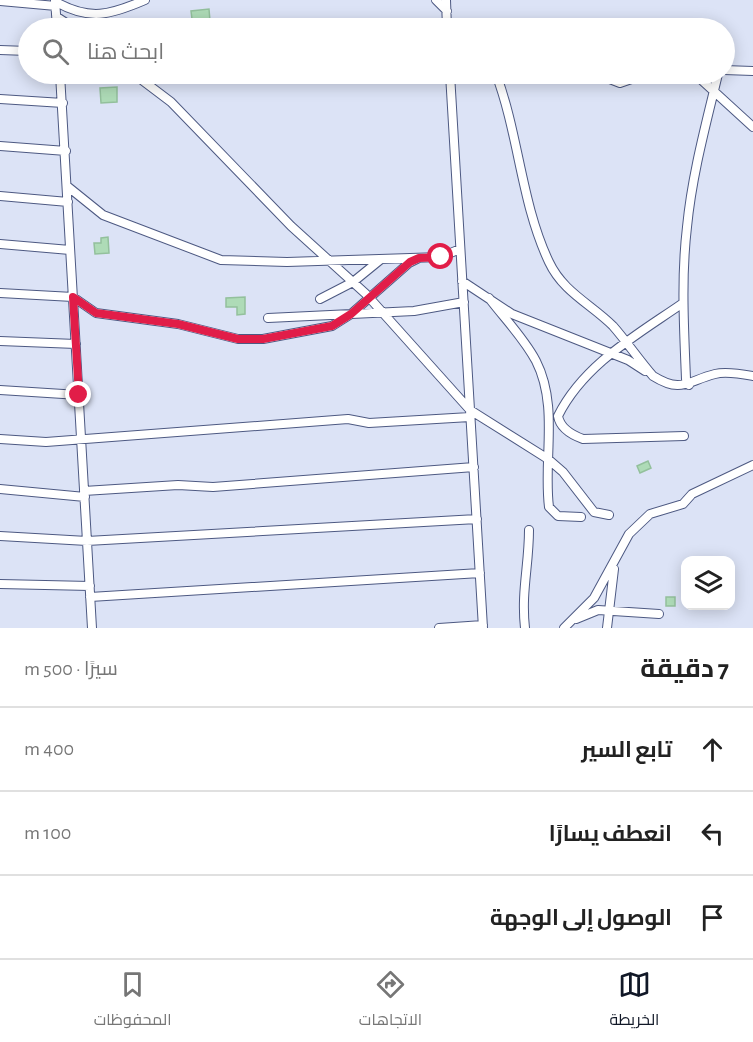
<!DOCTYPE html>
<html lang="ar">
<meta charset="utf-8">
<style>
body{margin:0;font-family:"Alegreya Sans",Cairo,sans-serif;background:#f2f2f2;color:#222;direction:rtl}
.controls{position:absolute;right:18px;bottom:18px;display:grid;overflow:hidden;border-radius:12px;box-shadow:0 3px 15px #0003}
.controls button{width:54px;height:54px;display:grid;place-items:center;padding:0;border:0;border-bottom:2px solid #e0e0e0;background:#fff;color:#222;font:30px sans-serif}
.stop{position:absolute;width:18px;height:18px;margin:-14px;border:4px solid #e11d48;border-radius:50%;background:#fff}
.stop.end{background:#e11d48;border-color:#fff;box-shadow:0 2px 6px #0008}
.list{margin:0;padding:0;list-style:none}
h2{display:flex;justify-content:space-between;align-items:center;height:78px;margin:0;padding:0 24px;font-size:26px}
h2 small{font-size:20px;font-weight:400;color:#767676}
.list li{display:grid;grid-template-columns:39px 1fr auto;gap:18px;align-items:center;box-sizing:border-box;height:84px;padding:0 24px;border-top:2px solid #e0e0e0}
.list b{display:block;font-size:22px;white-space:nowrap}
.list em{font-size:20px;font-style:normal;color:#767676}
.icon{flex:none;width:33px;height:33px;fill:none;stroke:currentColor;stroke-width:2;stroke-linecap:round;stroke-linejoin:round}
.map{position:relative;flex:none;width:753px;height:628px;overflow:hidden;direction:ltr}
.search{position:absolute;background:#fff;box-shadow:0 3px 15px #0003;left:18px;right:18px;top:18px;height:66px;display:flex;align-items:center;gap:15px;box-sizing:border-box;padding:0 21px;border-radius:33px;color:#767676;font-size:22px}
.sheet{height:330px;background:#fff}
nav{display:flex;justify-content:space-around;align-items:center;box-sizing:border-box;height:84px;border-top:2px solid #e0e0e0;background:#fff;font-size:16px;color:#767676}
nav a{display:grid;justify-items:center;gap:3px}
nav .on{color:#111827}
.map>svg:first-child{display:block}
.building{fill:#aedbb7;stroke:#93c09c;stroke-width:1.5}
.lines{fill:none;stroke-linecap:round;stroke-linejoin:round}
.street-casing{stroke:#4d5982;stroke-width:10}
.street{stroke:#fff;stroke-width:8}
.route{stroke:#e11d48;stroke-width:8}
</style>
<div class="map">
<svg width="753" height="628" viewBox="0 0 753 628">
<rect width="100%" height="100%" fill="#dce3f6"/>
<path class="building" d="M209,9L210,21L196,23V19H192L191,11Z
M117,87V102L101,103L100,88Z
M108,237L109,253L95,254L94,243H101V238Z
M245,297V314L237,315V307H226V298Z
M648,461L651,468L640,473L637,466Z
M666,597H675V606H666Z"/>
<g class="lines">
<defs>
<path id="street" d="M55,0L57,28
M436,0L447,11
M446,0L447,28
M0,1L56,6
M56,2C90,21 110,15 145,0
M57,17L74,28
M0,50L28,51
M724,70L753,71
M60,74L92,628
M134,74L171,102L291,226L366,294L470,410L548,459L563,472L594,512L609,515
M450,74L483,628
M496,74C519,135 521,203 549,262C563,292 591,304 613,326C627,342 639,360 653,376C682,394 687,381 715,374C726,371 742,374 753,376
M597,74L620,83L646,74
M695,74L753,127
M0,99L63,103
M0,146L66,151
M67,186L103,215L221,260L287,262L441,257L460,249
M0,196L68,202
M0,244L70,250
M462,281L512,314L628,360L645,371
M0,293L73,297L96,313L178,324L238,339H263L332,326L351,314L409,263L419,258
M489,298C504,318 524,338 536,361C559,406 543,460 549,507L558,516L581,517
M320,299L353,282L380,260
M683,303C637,335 584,364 558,416C560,428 572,435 583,439L684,436
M268,318L414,311L464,302
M0,341L76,344
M689,385L686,379C684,328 681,278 687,227C692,175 706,124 718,74
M0,390L79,395
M0,439L46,442L348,419L369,423L470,417
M0,489L85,497
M84,491L178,485L213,487L474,467
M0,536L87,541L477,519
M0,584L90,586
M90,597L480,573
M576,619L598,610L659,614
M439,628L483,625
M525,628C521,592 529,565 529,530
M564,628L594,598L629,534L650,514L683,504L692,494L753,465
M607,628L614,569"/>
</defs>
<use href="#street" class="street-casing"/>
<use href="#street" class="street"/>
</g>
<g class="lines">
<path class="route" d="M79,395L73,297L96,313L178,324L238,339H263L332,326L351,314L410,262L419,258L441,257"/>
</g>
</svg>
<div class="controls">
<button><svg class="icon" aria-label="layers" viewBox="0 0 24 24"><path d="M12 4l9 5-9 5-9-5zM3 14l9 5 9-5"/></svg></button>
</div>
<div class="stop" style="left:441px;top:257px"></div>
<div class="stop end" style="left:79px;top:395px"></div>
<div class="search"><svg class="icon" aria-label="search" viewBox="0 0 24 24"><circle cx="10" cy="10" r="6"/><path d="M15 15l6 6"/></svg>ابحث هنا</div>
</div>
<section class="sheet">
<h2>7 دقيقة<small>سيرًا · 500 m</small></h2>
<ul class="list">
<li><svg class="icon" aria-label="ahead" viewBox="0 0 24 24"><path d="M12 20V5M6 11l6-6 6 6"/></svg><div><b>تابع السير</b></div><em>400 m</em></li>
<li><svg class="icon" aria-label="left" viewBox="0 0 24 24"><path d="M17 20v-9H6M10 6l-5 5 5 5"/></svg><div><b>انعطف يسارًا</b></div><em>100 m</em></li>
<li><svg class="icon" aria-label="arrive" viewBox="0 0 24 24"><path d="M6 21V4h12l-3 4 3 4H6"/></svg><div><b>الوصول إلى الوجهة</b></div></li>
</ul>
</section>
<nav>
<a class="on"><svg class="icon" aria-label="map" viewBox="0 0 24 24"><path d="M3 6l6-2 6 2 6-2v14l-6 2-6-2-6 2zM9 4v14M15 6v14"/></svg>الخريطة</a>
<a><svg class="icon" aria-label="directions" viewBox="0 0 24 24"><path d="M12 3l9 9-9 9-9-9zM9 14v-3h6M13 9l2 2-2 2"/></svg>الاتجاهات</a>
<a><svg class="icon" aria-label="saved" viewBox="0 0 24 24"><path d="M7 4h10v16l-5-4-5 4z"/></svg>المحفوظات</a>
</nav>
